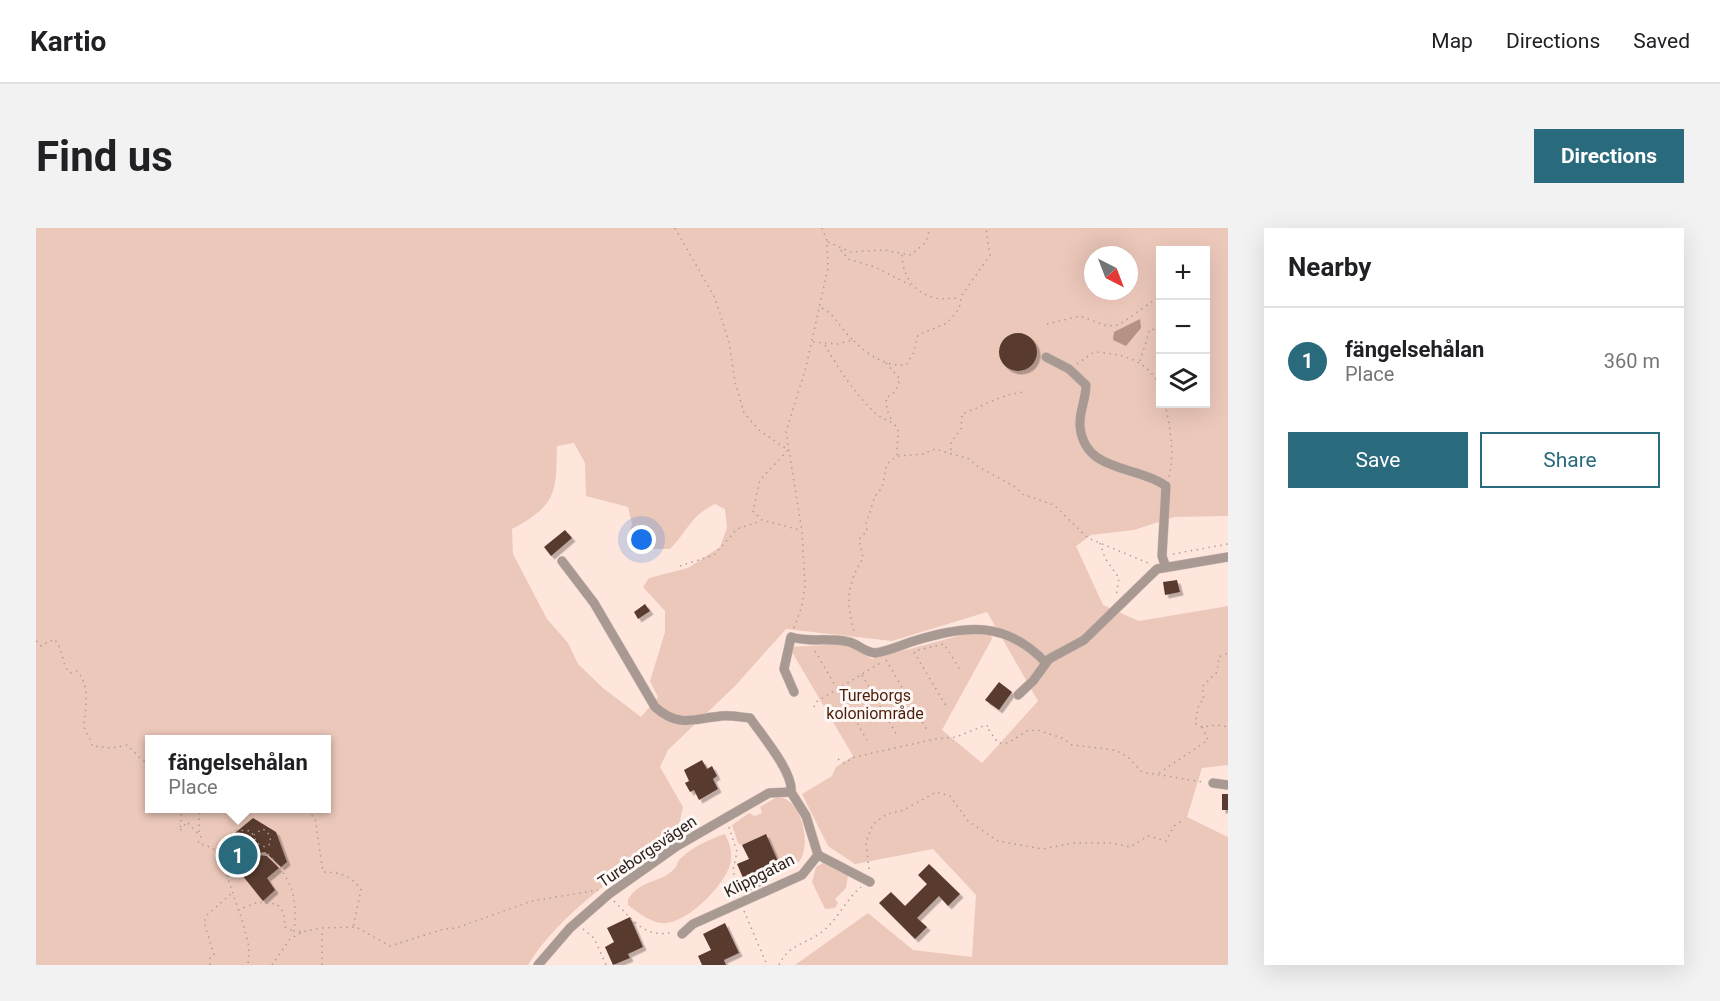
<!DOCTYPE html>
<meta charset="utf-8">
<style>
body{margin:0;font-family:Roboto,sans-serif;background:#f2f2f2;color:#202124}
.controls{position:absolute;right:18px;top:18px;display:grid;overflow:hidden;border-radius:0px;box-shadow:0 6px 24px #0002}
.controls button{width:54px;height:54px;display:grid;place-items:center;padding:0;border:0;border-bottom:2px solid #e0e0e0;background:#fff;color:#202124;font:30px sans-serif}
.compass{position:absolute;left:1048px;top:18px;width:54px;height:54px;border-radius:50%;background:#fff;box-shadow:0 6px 24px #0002;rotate:138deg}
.you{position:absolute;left:606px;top:312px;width:21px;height:21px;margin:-15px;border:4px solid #fff;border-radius:50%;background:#1a73e8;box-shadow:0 0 0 9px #1a73e833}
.badge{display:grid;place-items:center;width:39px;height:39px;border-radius:50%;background:#296a7d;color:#fff;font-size:20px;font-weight:700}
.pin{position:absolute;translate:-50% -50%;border:3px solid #fff;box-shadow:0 2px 6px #0006}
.popup{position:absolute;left:109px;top:507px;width:186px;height:78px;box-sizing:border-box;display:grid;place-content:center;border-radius:0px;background:#fff;filter:drop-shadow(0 2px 4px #0005);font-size:20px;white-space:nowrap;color:#757577}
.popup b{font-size:22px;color:#202124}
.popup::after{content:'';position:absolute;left:50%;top:100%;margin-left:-12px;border:12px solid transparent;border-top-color:#fff}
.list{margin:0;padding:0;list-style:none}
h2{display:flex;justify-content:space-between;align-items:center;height:78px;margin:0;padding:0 24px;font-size:26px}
h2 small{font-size:20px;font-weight:400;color:#757577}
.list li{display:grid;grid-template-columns:39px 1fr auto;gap:18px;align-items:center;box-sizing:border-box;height:108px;padding:0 24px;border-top:2px solid #e0e0e0}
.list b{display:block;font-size:22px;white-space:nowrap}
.list p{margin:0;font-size:20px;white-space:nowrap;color:#757577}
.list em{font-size:20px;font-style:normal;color:#757577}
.actions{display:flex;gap:12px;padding:18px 24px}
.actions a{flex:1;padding:14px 0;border:2px solid #296a7d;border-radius:0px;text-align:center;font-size:21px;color:#296a7d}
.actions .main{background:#296a7d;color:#fff}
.icon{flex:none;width:33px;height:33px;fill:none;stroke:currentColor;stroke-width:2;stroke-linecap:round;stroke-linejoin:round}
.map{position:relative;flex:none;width:1192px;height:737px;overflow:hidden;border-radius:0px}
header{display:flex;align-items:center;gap:36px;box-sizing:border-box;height:84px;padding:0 30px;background:#fff;border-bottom:2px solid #e0e0e0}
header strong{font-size:28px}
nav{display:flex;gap:33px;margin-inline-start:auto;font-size:21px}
.intro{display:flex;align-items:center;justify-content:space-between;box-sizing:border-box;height:144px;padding:0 36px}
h1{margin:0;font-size:42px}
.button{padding:15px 27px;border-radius:0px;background:#296a7d;color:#fff;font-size:21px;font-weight:700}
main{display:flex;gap:36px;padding:0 36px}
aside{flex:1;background:#fff;border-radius:0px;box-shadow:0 6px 24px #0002}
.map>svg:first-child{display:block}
.green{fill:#ecc8ba;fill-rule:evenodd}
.water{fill:#b69285}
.building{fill:#583a2f;filter:url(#shadow)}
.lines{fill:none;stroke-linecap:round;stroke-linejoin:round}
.minor-casing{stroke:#d9c3bb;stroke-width:10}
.path{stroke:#b09d96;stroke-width:1.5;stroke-dasharray:1.5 4.5;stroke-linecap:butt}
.minor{stroke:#a99993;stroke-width:9}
.labels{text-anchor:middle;stroke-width:6;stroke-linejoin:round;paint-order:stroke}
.park-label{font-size:16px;fill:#4d1e0b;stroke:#fdf8f6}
.street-label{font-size:16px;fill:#2b221e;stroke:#fdf8f6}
</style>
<header>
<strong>Kartio</strong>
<nav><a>Map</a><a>Directions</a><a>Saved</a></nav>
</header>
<div class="intro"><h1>Find us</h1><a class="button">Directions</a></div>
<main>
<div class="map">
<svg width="1192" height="737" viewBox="0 0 1192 737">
<defs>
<filter id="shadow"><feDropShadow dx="3.5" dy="3.5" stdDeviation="0" flood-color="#0004"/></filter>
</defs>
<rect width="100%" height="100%" fill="#ffe6dd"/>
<path class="green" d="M0,0H1192V288L1138,289L1098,302L1055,307L1040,318L1067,377L1103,393L1192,378V537L1166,540L1151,589L1192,609V737H759L832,685L877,722L936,729L940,667L897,621L819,636L792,618L766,566L796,548L800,539L817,528L753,419L809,416L836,431L952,400L956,411L906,502L946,535L1002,473L951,384L856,413L750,401L699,458L632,522L624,539L647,579L641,606C591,640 524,684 492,737H0ZM1124,22H1170V176H1124ZM1057,27H1093V63H1057ZM538,215L549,235L550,268L592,279L596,296L593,306L614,321H634C652,303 654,288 679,276L689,281L691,300L684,319L652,340L613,350L607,359L629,383V404L614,453L622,469L605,489L567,460L542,436L532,415L511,391L477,326L476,301C521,277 520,265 521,218ZM113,512H290V580H113Z
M741,569C766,569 777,619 762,635L755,629L745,638L702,615L696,597L713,585L719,588L726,585L724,579Z
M689,606C694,616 697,625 694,637C687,659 649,698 625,695C614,694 600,683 592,677V671C606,650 625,656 639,640C641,638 641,634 643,632C654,620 674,611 689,606Z
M790,633L812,648L810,660L799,671L802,675L799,680L789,681L776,654L780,639Z"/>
<path class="water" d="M1104,91L1105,100L1090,118L1077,112L1078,104Z"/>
<path class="building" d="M963 124a19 19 0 1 1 38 0a19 19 0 1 1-38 0Z
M529,302L536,310L515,328L508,319Z
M1141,352L1144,364L1129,367L1127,354Z
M609,376L614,383L602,391L598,384Z
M963,454L976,464L963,482L949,472Z
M666,532L671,541L676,538L681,548L677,551L682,561L663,572L658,562L654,564L649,555L653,553L648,542Z
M1186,566H1192V582H1186Z
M217,590L240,604L251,634L245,639L229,624L219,626L200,640L188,625L199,616L193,610Z
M730,606L744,638L727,646L729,651L711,659L701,636L713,631L706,617Z
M223,627L231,628L243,640L231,650L239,662L227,673L202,642Z
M893,636L924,666L912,678L903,668L881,690L891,699L879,711L843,675L855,664L869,678L891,656L882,647Z
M594,689L607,719L592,726L594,730L577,737L569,719L578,714L571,700Z
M689,695L703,725L688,732L690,737H666L662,728L675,722L667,706Z"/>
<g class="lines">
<defs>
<path id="minor" d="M1010,129L1033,141L1050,157C1050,172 1043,183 1044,198C1048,245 1101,237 1130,258L1126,328L1129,337
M526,333L558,375L619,479C643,500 656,491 685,488C694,487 704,489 714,490C725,506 758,545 755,564
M758,464L748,441L755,409C774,415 793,409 813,414C822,416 828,424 839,425C853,423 865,417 878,413C929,397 970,392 1010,435
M982,467L997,453L1013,431L1048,412L1121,341L1192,329
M1177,555L1192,557
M782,627L834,654
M646,706L657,696L766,647L782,627L770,588L755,564
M502,737L534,700L573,666L641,618L733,565L755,564"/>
</defs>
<use href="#minor" class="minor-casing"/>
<path class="path" d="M639,0L679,70L693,114L699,154L708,185L723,202L752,222L724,252L717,283L726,292L764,302
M792,14L815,24L848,22L875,27L890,14L894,0
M805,22L812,31L839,39L874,57
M866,27C867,48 877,65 900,70C908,72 916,69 924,71
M786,80C803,90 802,99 817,112
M1011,96L1044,88L1071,98L1083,97L1124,68
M777,114L801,116L817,112C831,126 849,139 870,137L877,126L882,107L911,95L923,81L926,67L954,27L950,0
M789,117C802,140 819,166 839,185C847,192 855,192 862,200L861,228L851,236L846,260L839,268L830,296L831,303L823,311L827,330C810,358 810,375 819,406
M1104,133L1114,101L1124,102
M850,135L864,151L859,164L850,170L851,182L856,193
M1041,136L1058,124C1087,126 1111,131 1124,159
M1129,176C1134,199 1139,225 1133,249
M915,222V214L925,201L926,186C948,178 967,165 990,164
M862,228L887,226L899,221L933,231L941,238L981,260L986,266L1018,277L1052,310L1112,335
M1064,315L1069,330L1083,350L1080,369
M1137,326L1192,316
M644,338L678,327L701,301L725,293
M758,400L766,378L769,358L766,303L750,204L770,139L792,40L791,13L786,0
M0,413L5,418L18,411C28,421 25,437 34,445L41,443C54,457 50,478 48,494C47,503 55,510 56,518L76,520L91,517L106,532L113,535
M882,422L908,416L925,443
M779,423L831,512
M878,424L910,478
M850,432L891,502
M826,447L862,509
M778,479L780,474L846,434
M1166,499L1159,495L1163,476L1168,471L1166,459L1181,444L1183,429L1192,425
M802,531L808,535L819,529L899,511L920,509L950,497L954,500L953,502L962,515H972L991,503L1001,502L1026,510L1036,517L1079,522L1092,529L1106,544L1167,554
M1123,545L1172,512L1166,499L1181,497L1192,499
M146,580L144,603L151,594L165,609L162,615L177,620L186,633L207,695L213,719L212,737
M266,580L279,590L287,644C304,644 316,648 325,662L317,700
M693,599L701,624L697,642L702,664
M163,604V586L169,580
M184,626L191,618V610L201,602L215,603L221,615L229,619L233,617L235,613L231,603L226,601L218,607
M833,641L830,614L837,596L851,586L868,582L900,564L914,568L932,593L962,613L1006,621L1038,615H1076L1094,619L1112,608L1130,613L1138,598L1147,592
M192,649C203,640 217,622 232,626C256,651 262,670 258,703L266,704
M578,673C597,692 608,711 638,704
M202,682L222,674L241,676L248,685L249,699L257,703
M708,683L731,737
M547,701L558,710L570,737
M174,737V730L178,727L168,694L172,686L195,666
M236,737L254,711L266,704L285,700L320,699L354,718L408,701L420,700L496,673L562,662
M286,737V702
M743,737C752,717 767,717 783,706C801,694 809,672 825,659"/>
<use href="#minor" class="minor"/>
</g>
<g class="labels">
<g class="park-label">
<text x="839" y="473">Tureborgs<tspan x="839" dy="18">koloniområde</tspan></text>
</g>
<g class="street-label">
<text transform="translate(611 623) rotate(-34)" y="6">Tureborgsvägen</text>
<text transform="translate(723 647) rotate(-27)" y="6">Klippgatan</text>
</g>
</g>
</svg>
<div class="controls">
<button>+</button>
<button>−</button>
<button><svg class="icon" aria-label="layers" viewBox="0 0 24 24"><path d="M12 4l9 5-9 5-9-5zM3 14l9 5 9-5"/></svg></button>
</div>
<svg class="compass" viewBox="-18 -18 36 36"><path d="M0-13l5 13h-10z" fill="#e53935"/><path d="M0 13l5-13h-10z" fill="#757577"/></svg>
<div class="you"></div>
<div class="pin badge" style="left:202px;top:627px">1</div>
<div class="popup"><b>fängelsehålan</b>Place</div>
</div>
<aside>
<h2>Nearby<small></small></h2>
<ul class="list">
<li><span class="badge">1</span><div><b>fängelsehålan</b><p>Place</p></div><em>360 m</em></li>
</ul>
<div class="actions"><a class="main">Save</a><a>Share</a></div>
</aside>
</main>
